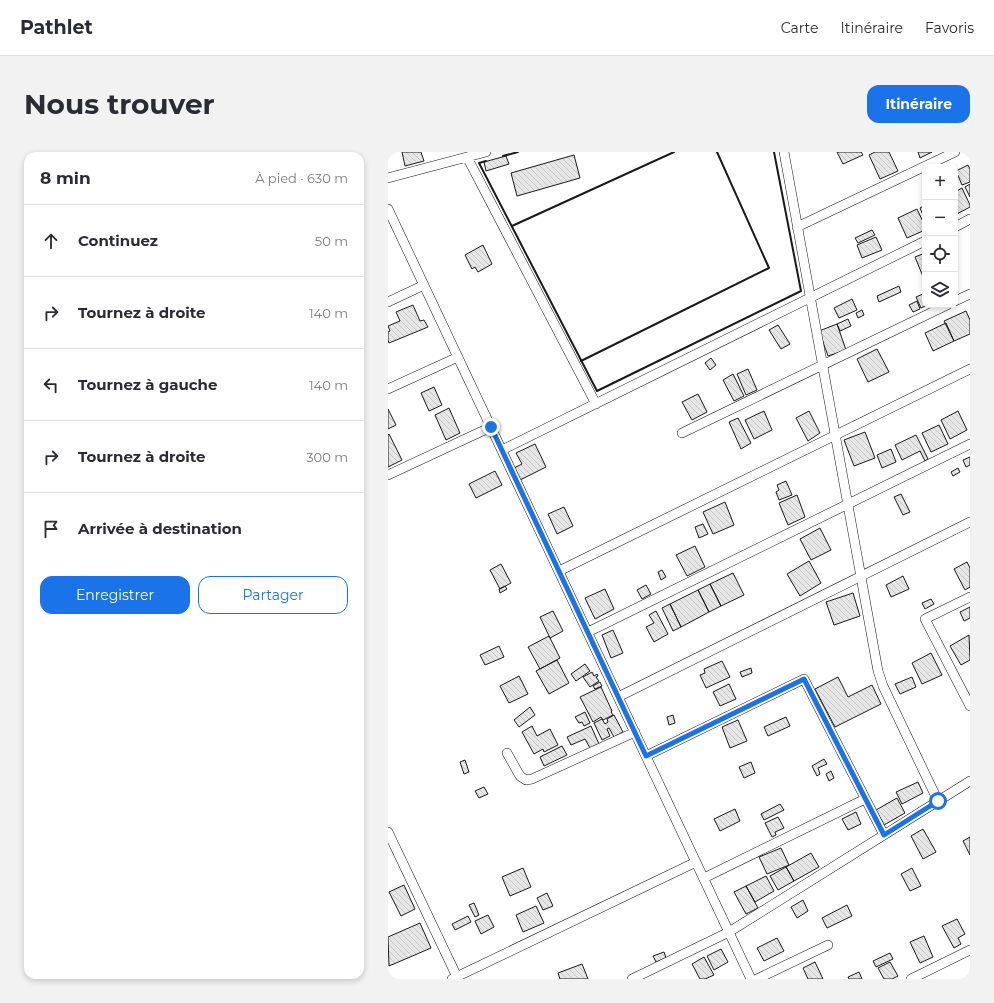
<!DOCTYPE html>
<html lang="fr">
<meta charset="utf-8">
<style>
body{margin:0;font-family:Montserrat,sans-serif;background:#f2f2f3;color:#2b2b33}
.controls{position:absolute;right:12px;top:12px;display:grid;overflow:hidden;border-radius:8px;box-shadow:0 2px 6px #0003}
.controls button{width:36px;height:36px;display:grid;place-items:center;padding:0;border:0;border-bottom:1px solid #e1e1e2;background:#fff;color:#2b2b33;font:20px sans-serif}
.stop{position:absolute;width:12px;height:12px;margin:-9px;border:3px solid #1a73e8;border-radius:50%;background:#fff}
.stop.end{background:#1a73e8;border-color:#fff;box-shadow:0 1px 4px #0008}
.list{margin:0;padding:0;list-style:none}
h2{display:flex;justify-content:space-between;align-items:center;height:52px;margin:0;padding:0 16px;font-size:17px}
h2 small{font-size:13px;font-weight:400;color:#7c7c81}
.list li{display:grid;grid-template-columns:26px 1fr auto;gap:12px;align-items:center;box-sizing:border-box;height:72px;padding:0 16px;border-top:1px solid #e1e1e2}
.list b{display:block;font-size:15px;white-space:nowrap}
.list em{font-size:13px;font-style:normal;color:#7c7c81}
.actions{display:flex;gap:8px;padding:12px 16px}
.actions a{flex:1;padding:9px 0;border:1px solid #1a73e8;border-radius:12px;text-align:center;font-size:14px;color:#1a73e8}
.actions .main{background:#1a73e8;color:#fff}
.icon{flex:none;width:22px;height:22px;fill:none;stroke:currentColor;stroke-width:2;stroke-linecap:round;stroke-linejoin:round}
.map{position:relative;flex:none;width:582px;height:827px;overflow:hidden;border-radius:12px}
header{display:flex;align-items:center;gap:24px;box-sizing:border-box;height:56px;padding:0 20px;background:#fff;border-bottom:1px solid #e1e1e2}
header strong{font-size:19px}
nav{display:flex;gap:22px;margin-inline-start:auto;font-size:14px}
.intro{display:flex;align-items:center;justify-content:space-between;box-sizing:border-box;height:96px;padding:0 24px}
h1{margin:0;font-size:28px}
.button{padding:10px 18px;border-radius:12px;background:#1a73e8;color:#fff;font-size:14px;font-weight:700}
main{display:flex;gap:24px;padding:0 24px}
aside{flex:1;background:#fff;border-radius:12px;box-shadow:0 2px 6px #0003}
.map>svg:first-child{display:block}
.building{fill:url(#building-back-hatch);stroke:#1a1a1a}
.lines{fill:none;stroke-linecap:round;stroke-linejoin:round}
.minor-casing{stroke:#1a1a1a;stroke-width:10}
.minor{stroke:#fff;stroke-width:9}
.wall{stroke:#1a1a1a;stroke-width:2}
.route{stroke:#1a73e8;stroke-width:5}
</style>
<header>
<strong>Pathlet</strong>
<nav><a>Carte</a><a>Itinéraire</a><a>Favoris</a></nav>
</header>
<div class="intro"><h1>Nous trouver</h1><a class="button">Itinéraire</a></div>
<main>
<aside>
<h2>8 min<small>À pied · 630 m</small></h2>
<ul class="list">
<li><svg class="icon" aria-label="ahead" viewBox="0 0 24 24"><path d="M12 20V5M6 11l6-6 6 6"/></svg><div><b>Continuez</b></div><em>50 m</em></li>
<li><svg class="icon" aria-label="right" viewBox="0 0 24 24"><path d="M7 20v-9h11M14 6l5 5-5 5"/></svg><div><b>Tournez à droite</b></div><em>140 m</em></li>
<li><svg class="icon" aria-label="left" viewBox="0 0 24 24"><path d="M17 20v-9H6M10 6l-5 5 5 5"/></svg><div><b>Tournez à gauche</b></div><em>140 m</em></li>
<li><svg class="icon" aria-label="right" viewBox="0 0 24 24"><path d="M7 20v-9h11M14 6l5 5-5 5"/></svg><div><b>Tournez à droite</b></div><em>300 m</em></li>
<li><svg class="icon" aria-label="arrive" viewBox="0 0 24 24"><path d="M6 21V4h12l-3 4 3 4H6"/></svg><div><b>Arrivée à destination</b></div></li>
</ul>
<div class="actions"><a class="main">Enregistrer</a><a>Partager</a></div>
</aside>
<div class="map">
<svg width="582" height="827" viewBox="0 0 582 827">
<defs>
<pattern id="building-back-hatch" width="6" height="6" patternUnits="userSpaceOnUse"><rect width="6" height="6" fill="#e6e6e6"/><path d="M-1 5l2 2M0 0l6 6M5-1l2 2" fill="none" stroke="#c5c5c5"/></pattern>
</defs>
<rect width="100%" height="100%" fill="#fff"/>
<path class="building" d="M14,0H33L36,9L17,14Z
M449,0H473L475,3L455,12Z
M487,0H501L510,19L492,27L481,3Z
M530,0H544L532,6Z
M186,3L192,26L129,44L123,21Z
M118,4L121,12L98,19L96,10Z
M580,13L582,17V30L574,33L568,19Z
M582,32V45L577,35Z
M574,36L582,53V55L567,63V40Z
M537,53V68L532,56Z
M529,57L537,74V78L519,86L510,66Z
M484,78L487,83L470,91L467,86Z
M488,85L494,98L474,106L469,93Z
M95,93L104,112L90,120L87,115L84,117L77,103Z
M537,101V127H536L527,105Z
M511,134L513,140L491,150L489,144Z
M537,141V153H539L533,156L528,145Z
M464,147L469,158L451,166L446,156Z
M529,149L532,157L525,160L521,153Z
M25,153L32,169L36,168L40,175L1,191L0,188V180L2,179L0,174L12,169L8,160Z
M474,158L476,163L470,166L468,161Z
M578,159L582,168V182L566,189L556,169Z
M460,167L463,174L452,179L449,172Z
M558,171L566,189L545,199L537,181Z
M449,172L458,198L440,204L431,179Z
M390,173L402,192L393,197L381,178Z
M489,197L501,220L480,230L469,207Z
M323,206L328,213L322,218L317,211Z
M360,217L369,238L358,243L349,222Z
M345,222L356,244L346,249L335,228Z
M46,235L54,253L41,259L33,241Z
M310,242L319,260L304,268L294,250Z
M61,256L72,281L58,288L47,263Z
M0,257L8,273L0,277Z
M376,259L384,278L366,287L357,268Z
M421,259L432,281L420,289L408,266Z
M570,259L579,278L562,287L553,268Z
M350,266L363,291L353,297L341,270Z
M551,273L560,292L543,300L534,281Z
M477,280L487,306L466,314L456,288Z
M1,282L14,308L0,315V283Z
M528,283L540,307L537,309L532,299L514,308L507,293Z
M147,292L158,315L132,328L126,316L134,312L128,301Z
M503,297L508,310L494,316L489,303Z
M582,305V313L578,315L575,308Z
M570,316L572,320L565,324L563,320Z
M107,319L114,333L88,346L81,332Z
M398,329L404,343L391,348L388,340L391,338L389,333Z
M513,342L522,360L515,363L506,345Z
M409,343L417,365L400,373L391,351Z
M337,350L346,373L325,382L315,360Z
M176,355L185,374L169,382L160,362Z
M315,372L320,382L311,386L307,375Z
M432,376L443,398L423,408L412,387Z
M307,394L317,415L299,424L288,403Z
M421,409L433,431L412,444L399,422Z
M579,410L582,416V435L577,438L566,417Z
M113,412L123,431L112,437L102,418Z
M274,418L278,425L273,428L270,420Z
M345,421L356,443L333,454L322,432Z
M515,424L521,437L503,445L498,433Z
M322,432L333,454L321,460L310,438Z
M258,433L263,442L254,447L249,438Z
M117,434L119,437L112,441L111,437Z
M217,437L226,457L207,467L197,446Z
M310,438L321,460L293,475L282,452Z
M465,441L472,464L446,473L438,450Z
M543,447L546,452L537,457L534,451Z
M282,452L293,475L285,479L274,456Z
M582,455V466L576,469L572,460Z
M165,459L175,479L162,486L152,465Z
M268,459L280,482L266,490L258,475L266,471L261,463Z
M225,478L235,501L223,506L214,483Z
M581,483L582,508L573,513L562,494Z
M161,484L172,506L152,517L140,495Z
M111,494L116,505L97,513L92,503Z
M543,501L554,523L534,532L524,511Z
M169,508L181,531L161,542L148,519Z
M334,509L342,525L318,536L312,523L317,521L316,517Z
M197,512L202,519L188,529L183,522Z
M363,516L364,521L354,525L352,520Z
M204,520L206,524L209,522L210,524L208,525L211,529L202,535L195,525Z
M131,524L140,542L121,551L112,534Z
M450,525L460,545L484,533L493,552L447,575L427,537Z
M524,525L528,535L512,542L507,532Z
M212,530L214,534L207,537L205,534Z
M341,532L348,547L332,554L325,540Z
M213,535L224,559L223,560L225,563L215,568L213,565L205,570L192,545Z
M142,555L147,563L131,575L126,568Z
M197,560L202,571L196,574L194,570L191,571L187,565Z
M226,563L235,580L226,585L221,576L219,577L222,584L214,588L206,571L214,567L217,572L220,570L219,567Z
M285,563L287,571L281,573L279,565Z
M398,565L402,574L380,584L376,575Z
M350,568L359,589L342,596L334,575Z
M144,574L149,584L162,577L170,593L156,600L155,597L146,602L134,580Z
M203,574L211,592L202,596L197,587L183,593L179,585Z
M174,594L179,603L156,614L152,605Z
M436,607L439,612L430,616L432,622L429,624L424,614Z
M77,608L81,620L76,622L72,610Z
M363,610L367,621L356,626L351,615Z
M443,619L446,626L441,629L438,622Z
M530,630L535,641L514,652L508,640Z
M96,635L100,642L91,646L87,639Z
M509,646L517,661L496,673L488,658Z
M392,652L396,658L376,668L373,662Z
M347,657L352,669L332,679L326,667Z
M468,660L473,672L460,678L454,667Z
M390,665L396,676L387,680L388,683L384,685L377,671Z
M535,677L548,700L535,707L523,684Z
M582,685V703L575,689Z
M393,696L401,713L379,722L371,705Z
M423,701L431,715L406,729L398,715Z
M398,715L406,729L390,738L382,724Z
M135,716L143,735L122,744L114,725Z
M524,716L533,734L522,739L513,722Z
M378,724L386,739L367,750L358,734Z
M16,733L27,757L13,764L1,740Z
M358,734L370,756L358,762L346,740Z
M159,741L165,754L155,758L149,746Z
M415,748L420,759L409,766L403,755Z
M86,751L91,763L87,765L81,753Z
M459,753L464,764L439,776L434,766Z
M148,754L156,771L135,780L128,763Z
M100,763L106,775L93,782L87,769Z
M80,764L83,770L67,778L64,772Z
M569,767L577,782L570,786L573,792L566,796L554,774Z
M32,771L43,796L1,814L0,785Z
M536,784L545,805L532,811L522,790Z
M389,786L396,799L376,809L369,796Z
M333,797L340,810L326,818L319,804Z
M276,800L278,806L268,810L265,804Z
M502,801L505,807L488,815L485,809Z
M316,805L326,823L317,827H312L304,812Z
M427,810L435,827H420L415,816Z
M502,810L510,824L504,827H496L490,816Z
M194,812L200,827H172L170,821Z
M471,820L474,827H461L460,825Z"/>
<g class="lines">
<defs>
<path id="minor" d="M396,0L490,519L495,534L550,649
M79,5L208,252
M0,26L98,0
M0,57L363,827
M409,75L567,0
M567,75L582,67
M567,149L582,142
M0,150L36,133
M0,237L70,205
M294,281L559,153
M114,298L537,89
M0,323L103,275
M171,419L582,217
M582,445L537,467L582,554
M200,480L582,292
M230,545L582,370
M119,601L132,624L138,628L144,627L247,580
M258,604L416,527L496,683
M0,680L70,827
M316,726L477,647
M64,827L308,710
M244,827L341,780L582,629
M369,827L440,793
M523,827L582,798"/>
</defs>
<use href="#minor" class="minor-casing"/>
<use href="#minor" class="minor"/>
<path class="wall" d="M115,4L130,0
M98,9L91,11L209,239L413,139L386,0
M124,74L286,0
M193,209L381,116L329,0"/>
</g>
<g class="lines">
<path class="route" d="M103,275L258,604L416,527L496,683L550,649"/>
</g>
</svg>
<div class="controls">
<button>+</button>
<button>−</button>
<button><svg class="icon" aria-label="locate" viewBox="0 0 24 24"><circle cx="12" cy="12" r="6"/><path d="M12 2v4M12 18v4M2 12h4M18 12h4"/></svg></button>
<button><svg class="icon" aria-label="layers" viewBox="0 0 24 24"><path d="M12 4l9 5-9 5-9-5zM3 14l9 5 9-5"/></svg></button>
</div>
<div class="stop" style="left:550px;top:649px"></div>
<div class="stop end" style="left:103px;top:275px"></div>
</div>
</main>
